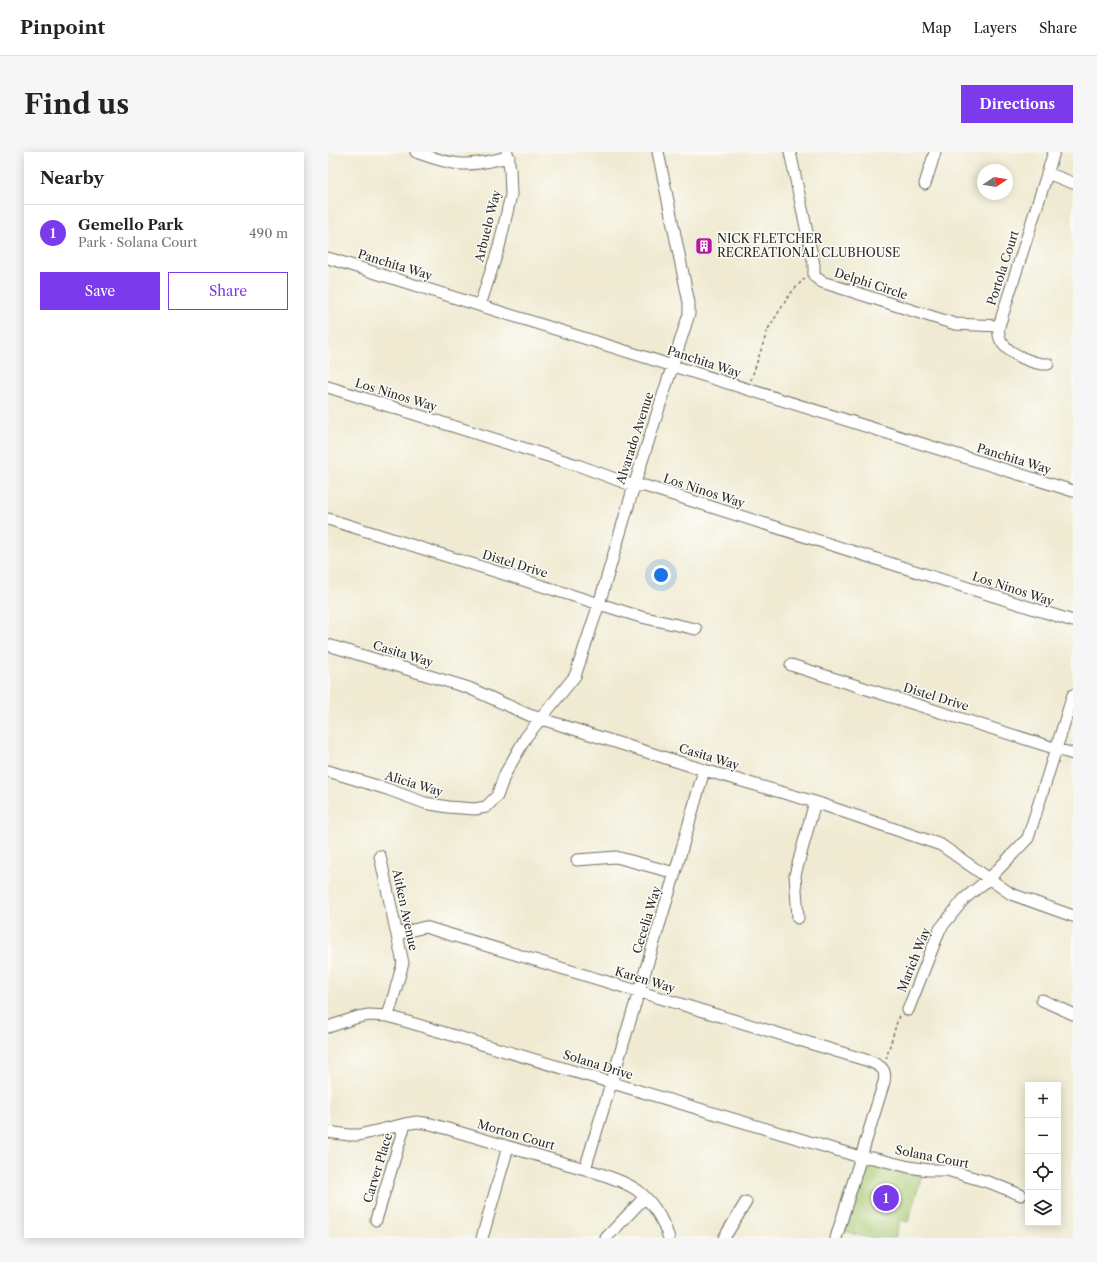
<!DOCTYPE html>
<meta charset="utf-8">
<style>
body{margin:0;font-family:"Libre Caslon Text",serif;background:#f6f6f6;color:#222}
.controls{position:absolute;right:12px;bottom:12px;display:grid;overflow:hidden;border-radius:0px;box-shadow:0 2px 10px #0003}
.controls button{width:36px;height:36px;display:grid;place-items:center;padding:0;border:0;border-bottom:1px solid #e0e0e0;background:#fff;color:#222;font:20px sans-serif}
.compass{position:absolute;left:649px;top:12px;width:36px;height:36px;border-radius:50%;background:#fff;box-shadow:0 2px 10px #0003;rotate:78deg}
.you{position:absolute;left:333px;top:423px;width:14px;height:14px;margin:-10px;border:3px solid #fff;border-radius:50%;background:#1a73e8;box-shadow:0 0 0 6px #1a73e833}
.badge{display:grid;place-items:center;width:26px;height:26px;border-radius:50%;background:#7c3aed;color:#fff;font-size:13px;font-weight:700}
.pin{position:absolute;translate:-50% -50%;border:2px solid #fff;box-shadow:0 1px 4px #0006}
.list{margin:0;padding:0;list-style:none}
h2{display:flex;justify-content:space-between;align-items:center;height:52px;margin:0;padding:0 16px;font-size:17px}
h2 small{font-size:13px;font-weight:400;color:#767676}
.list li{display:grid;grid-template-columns:26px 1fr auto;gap:12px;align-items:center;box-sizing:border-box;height:56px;padding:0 16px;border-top:1px solid #e0e0e0}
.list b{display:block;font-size:15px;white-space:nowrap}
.list p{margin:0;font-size:13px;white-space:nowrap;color:#767676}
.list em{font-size:13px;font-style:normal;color:#767676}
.actions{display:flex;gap:8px;padding:12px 16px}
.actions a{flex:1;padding:9px 0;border:1px solid #7c3aed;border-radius:0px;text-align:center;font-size:14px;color:#7c3aed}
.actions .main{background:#7c3aed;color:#fff}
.icon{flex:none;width:22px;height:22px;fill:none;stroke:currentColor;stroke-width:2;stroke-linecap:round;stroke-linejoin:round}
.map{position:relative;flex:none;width:745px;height:1086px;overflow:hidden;border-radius:0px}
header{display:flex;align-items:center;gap:24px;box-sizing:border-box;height:56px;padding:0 20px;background:#fff;border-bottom:1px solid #e0e0e0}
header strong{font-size:19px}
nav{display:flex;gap:22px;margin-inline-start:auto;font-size:14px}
.intro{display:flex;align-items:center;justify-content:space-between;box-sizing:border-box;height:96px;padding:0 24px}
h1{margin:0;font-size:28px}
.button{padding:10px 18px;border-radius:0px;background:#7c3aed;color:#fff;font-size:14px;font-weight:700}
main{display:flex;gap:24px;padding:0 24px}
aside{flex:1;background:#fff;border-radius:0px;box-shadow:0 2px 10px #0003}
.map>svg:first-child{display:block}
.green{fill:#a6c66e;stroke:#68784c}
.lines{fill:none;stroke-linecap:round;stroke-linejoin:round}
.minor-casing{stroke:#706e65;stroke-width:13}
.path{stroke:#706e65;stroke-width:1.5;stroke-dasharray:3 3;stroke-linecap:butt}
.minor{stroke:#fff;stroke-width:11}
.labels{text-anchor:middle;stroke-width:3;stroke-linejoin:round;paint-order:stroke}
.street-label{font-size:12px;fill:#2b2b2b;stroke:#fdfcf7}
.poi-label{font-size:12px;fill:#2b2b2b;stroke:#fdfcf7;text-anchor:start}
</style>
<header>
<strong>Pinpoint</strong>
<nav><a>Map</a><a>Layers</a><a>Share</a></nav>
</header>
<div class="intro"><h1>Find us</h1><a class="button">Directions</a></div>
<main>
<aside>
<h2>Nearby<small></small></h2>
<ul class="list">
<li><span class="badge">1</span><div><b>Gemello Park</b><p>Park · Solana Court</p></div><em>490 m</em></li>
</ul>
<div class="actions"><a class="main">Save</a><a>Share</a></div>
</aside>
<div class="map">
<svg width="745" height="1086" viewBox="0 0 745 1086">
<rect width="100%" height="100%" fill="#fdfcf7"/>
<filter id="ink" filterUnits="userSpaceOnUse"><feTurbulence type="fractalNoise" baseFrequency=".025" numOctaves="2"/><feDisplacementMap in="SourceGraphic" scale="8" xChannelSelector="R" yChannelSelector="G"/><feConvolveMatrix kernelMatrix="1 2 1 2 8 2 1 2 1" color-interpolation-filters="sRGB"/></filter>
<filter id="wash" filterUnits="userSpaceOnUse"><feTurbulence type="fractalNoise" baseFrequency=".012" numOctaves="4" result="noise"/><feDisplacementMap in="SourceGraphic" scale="16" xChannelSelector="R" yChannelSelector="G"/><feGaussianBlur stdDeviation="0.9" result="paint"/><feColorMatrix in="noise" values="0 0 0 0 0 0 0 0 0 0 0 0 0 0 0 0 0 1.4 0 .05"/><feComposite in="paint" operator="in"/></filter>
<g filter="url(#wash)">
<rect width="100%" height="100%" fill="#efead1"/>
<path class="green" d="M546,1011L584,1022L594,1023L580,1070L572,1068L567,1086H540L517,1079L536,1019L540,1013Z"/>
</g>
<g filter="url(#ink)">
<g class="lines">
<defs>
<path id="minor" d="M88,0C102,5 118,11 134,12C149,13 165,8 181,5
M462,0L486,113V124L494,130L627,172L671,174
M719,21L745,31
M597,32L607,0
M0,106L745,339
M152,153L171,95L183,43L182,17L179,0
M720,212C707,213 680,202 673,189C671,185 670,179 671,174L726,0
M0,235L252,314L306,334H317L745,469
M0,367L313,465L368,477
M0,493L141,536L201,563L376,618L487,650L613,693L683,742L745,764
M463,513L745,602
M0,619L59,637L97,651L120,655L147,657L158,655L169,644L177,622L198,585L247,524L271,452L306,334L361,162V151L330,0
M52,704L75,811L60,864
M249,708L288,705L347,721
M470,766L467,723L487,650
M69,782L97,775L541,909C552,914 559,916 556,930L508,1086
M714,848L745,862
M580,858L612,777L636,747L662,726L700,686L745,543
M0,875L30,865L41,863L60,864L532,1005L545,1006L581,1015L600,1018H619L663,1031L693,1043
M0,980L21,983H31L77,972L89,970L103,972C145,984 187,997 229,1009C252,1016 290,1025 309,1038C325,1050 335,1068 341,1086
M257,1017L347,721L376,618
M48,1068L77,972
M154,1086L180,995
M278,1086L317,1045
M396,1086L418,1050"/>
</defs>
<use href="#minor" class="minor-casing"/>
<path class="path" d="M423,228L440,177L462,142L475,128L477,127
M558,907L571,863"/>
<use href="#minor" class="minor"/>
</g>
</g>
<defs>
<symbol id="building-square" viewBox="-11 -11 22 22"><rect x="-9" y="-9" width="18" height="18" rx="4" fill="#b5179e" stroke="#fdfcf7"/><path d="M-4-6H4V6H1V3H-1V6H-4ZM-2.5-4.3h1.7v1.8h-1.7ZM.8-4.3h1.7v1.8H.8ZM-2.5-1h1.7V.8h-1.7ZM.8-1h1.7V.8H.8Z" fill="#fff"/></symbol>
</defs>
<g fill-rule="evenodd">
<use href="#building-square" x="366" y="84" width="20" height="20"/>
</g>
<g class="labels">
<g class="street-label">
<text transform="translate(160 74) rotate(-76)" y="4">Arbuelo Way</text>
<text transform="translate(67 113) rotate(17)" y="4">Panchita Way</text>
<text transform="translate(675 116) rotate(-72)" y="4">Portola Court</text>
<text transform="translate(543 132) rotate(18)" y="4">Delphi Circle</text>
<text transform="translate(376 210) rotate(18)" y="4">Panchita Way</text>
<text transform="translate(68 243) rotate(17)" y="4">Los Ninos Way</text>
<text transform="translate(307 286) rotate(-72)" y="4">Alvarado Avenue</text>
<text transform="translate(686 307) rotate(17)" y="4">Panchita Way</text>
<text transform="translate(376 339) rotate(18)" y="4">Los Ninos Way</text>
<text transform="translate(187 412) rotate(17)" y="4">Distel Drive</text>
<text transform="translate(685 437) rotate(18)" y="4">Los Ninos Way</text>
<text transform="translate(75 502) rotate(17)" y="4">Casita Way</text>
<text transform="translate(608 545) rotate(17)" y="4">Distel Drive</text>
<text transform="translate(381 605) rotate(17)" y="4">Casita Way</text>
<text transform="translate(86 632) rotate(17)" y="4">Alicia Way</text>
<text transform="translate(77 758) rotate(78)" y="4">Aitken Avenue</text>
<text transform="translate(319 768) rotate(-73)" y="4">Cecelia Way</text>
<text transform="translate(586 808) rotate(-68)" y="4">Marich Way</text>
<text transform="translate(317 828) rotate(17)" y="4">Karen Way</text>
<text transform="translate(270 913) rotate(17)" y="4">Solana Drive</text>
<text transform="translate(188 983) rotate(16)" y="4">Morton Court</text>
<text transform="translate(604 1005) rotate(11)" y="4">Solana Court</text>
<text transform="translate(50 1016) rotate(-73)" y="4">Carver Place</text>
</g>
<g class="poi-label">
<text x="389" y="91">NICK FLETCHER<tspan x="389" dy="14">RECREATIONAL CLUBHOUSE</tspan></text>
</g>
</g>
</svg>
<div class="controls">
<button>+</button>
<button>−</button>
<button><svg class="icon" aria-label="locate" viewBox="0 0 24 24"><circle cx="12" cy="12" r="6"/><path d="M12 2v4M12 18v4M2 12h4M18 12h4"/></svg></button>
<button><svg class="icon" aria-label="layers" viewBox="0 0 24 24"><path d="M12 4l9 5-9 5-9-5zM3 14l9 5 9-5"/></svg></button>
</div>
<svg class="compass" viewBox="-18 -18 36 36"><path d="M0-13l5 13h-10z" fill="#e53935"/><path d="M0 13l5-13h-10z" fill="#767676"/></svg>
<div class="you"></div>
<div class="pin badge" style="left:558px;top:1046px">1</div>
</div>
</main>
